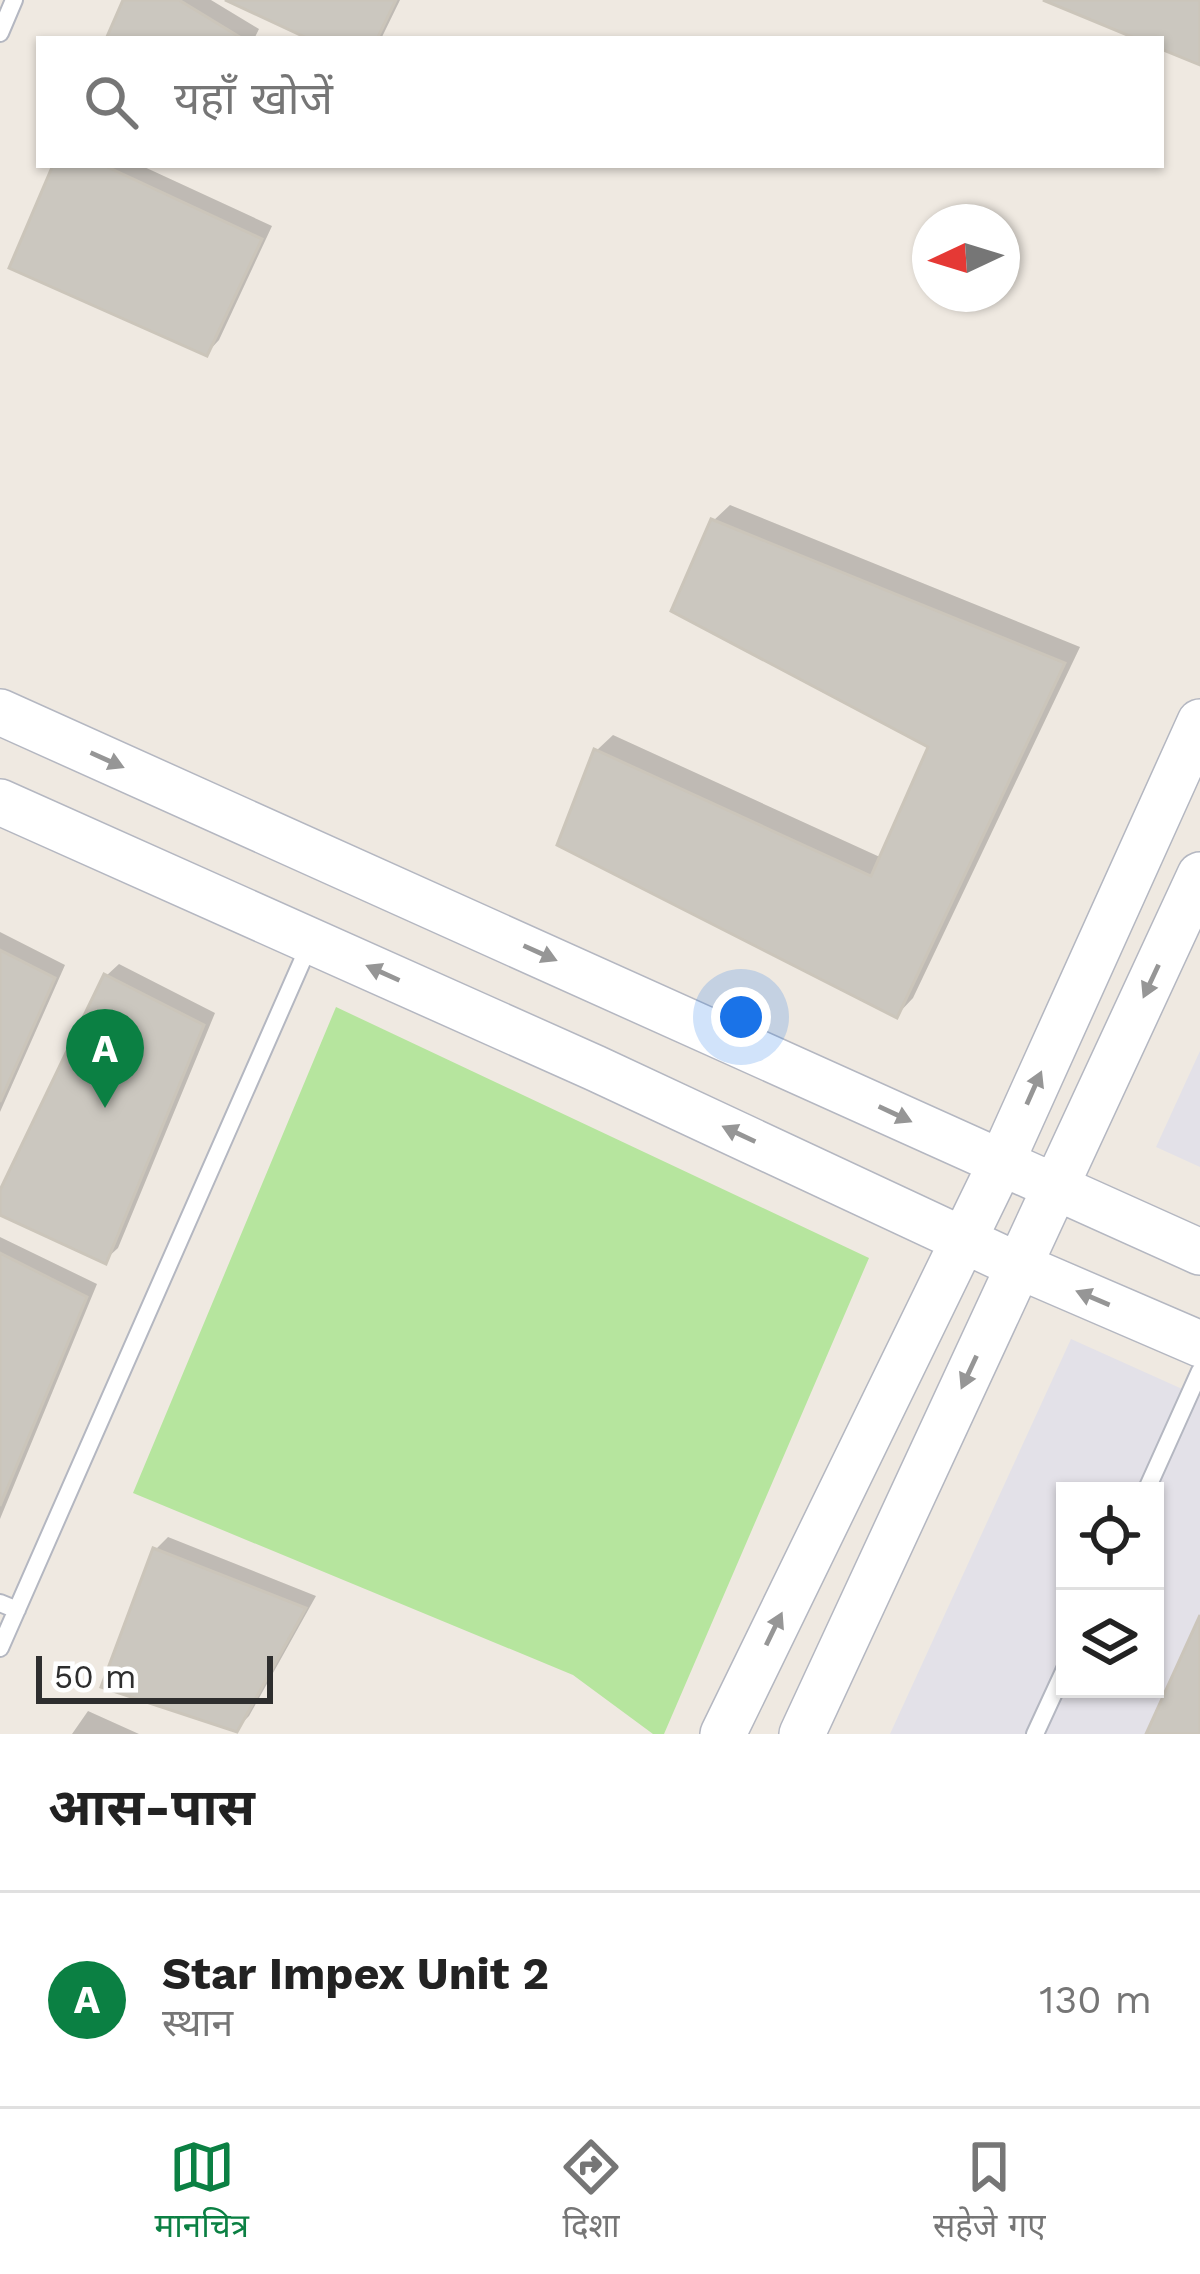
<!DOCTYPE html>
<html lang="hi">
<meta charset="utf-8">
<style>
body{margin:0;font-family:"Work Sans","Noto Sans Devanagari",sans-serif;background:#f2f2f2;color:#222}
.controls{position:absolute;right:36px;bottom:36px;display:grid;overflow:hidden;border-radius:0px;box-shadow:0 3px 9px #0004}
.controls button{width:108px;height:108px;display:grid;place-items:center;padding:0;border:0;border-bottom:3px solid #e0e0e0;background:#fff;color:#222;font:60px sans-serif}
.compass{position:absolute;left:912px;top:204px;width:108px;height:108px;border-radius:50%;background:#fff;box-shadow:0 3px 9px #0004;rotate:266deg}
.scale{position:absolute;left:36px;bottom:30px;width:237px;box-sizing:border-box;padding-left:12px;border:6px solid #2e2e2e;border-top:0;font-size:33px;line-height:42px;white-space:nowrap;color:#2e2e2e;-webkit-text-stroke:9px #fff;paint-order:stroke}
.you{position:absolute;left:741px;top:1017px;width:42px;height:42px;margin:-30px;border:9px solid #fff;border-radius:50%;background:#1a73e8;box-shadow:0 0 0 18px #1a73e833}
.badge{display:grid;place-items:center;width:78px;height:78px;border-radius:50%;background:#0b8043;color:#fff;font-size:39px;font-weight:700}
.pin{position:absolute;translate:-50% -99px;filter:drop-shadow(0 3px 6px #0008)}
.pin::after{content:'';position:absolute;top:63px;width:42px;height:36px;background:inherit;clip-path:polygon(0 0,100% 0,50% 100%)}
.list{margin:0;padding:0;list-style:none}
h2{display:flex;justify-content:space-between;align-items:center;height:156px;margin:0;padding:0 48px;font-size:51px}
h2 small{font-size:39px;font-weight:400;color:#767676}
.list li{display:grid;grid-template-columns:78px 1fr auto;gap:36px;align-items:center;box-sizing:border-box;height:216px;padding:0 48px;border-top:3px solid #e0e0e0}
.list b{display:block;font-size:45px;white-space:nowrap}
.list p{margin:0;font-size:39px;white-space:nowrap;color:#767676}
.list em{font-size:39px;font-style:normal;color:#767676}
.icon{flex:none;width:66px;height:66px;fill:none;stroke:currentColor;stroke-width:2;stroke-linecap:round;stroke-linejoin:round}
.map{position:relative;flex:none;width:1200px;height:1734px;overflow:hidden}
.search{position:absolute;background:#fff;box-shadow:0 3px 9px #0004;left:36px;right:36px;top:36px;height:132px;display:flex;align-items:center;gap:30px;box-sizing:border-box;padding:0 42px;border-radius:0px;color:#767676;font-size:45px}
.sheet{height:372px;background:#fff}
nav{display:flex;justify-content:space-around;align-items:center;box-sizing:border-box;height:168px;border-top:3px solid #e0e0e0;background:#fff;font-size:33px;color:#767676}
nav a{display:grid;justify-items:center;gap:6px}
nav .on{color:#0b8043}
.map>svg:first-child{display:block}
.industrial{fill:#e3e1e8;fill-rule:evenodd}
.green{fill:#b6e59e}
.shadow{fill:#0003}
.building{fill:#cbc7bf;stroke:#cbc5ba;stroke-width:3}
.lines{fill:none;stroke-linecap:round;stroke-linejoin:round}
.lane-casing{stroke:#b4b7c1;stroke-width:20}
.secondary-casing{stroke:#b4b7c1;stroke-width:48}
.lane{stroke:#fff;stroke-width:16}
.secondary{stroke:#fff;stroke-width:45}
.oneway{fill:#969696}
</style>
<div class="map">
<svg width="1200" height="1734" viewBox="0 0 1200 1734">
<rect width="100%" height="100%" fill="#efe9e1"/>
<path class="industrial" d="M1200,1051V1167L1156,1147Z
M1071,1339L1200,1397V1734H890ZM1065,1491H1155V1689H1065Z"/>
<path class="green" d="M336,1007L869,1258L664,1734H653L573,1675L133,1493Z"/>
<path class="shadow" d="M126,0H211L259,29L254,39H110Z
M232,0H400L381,39H316Z
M56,165H140L272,226L219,340L207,353Z
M730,505L1080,647L913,998L897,1015L596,751L613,735L882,858L932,746L713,521Z
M0,932L65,965L0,1112Z
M119,964L215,1013L118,1248L105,1260L0,1212V1197L106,976Z
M0,1237L97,1284L0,1519Z
M168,1537L316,1596L249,1716L236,1729L156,1549Z
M88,1711L139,1734H72Z"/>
<path class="building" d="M123,0H179L243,39H106Z
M225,0H396L377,39H309Z
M1043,0H1200V65L1161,49V39H1137Z
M53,165H103L262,239L207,356L9,268Z
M711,519L1065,663L897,1018L557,845L594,749L871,876L928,747L671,611Z
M0,950L55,978L0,1102Z
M104,974L204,1025L106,1264L0,1215V1190Z
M0,1253L87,1297L0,1506Z
M153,1548L306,1608L237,1732L101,1687Z
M1200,1615V1734H1146Z"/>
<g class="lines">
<defs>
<path id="lane" d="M0,33L14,0
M1146,1491L1200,1371
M0,1603L17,1610
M0,1648L311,941
M1035,1734L1065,1669"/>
<path id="secondary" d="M0,712L1200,1252
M0,802L595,1068L1019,1266L1200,1344
M723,1734L1001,1163L1200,722
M802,1734L1200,875"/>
</defs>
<use href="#lane" class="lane-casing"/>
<use href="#secondary" class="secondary-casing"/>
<use href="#lane" class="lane"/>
<use href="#secondary" class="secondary"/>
</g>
<defs><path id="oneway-solid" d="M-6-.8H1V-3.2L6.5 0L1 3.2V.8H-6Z" transform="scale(3)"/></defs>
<g class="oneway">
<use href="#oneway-solid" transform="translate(107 760) rotate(24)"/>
<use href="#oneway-solid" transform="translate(540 953) rotate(24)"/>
<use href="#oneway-solid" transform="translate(383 973) rotate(-156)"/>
<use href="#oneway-solid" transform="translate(1151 981) rotate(115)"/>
<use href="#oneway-solid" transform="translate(1034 1088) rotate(-66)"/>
<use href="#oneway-solid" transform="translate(895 1114) rotate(25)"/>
<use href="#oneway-solid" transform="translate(739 1134) rotate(-155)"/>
<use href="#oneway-solid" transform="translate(1093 1298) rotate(-157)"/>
<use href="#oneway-solid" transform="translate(969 1372) rotate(115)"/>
<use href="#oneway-solid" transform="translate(774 1629) rotate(-64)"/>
</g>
</svg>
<div class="controls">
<button><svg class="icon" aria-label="locate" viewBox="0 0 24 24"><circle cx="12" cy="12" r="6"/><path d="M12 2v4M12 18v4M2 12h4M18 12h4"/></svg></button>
<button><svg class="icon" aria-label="layers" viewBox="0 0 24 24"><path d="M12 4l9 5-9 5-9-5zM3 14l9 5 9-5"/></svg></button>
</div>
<svg class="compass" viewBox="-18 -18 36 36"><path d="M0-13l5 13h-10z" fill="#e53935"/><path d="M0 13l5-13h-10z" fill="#767676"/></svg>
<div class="scale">50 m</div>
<div class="you"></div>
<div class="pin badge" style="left:105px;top:1108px">A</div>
<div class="search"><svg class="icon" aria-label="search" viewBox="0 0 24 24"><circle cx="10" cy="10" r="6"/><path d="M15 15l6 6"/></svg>यहाँ खोजें</div>
</div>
<section class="sheet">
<h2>आस-पास<small></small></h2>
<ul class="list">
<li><span class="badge">A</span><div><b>Star Impex Unit 2</b><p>स्थान</p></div><em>130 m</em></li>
</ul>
</section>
<nav>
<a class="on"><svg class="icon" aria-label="map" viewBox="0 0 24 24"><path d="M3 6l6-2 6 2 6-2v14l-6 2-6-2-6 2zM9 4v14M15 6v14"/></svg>मानचित्र</a>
<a><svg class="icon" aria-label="directions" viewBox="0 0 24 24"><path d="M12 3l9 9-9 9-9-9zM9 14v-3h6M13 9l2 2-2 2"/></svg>दिशा</a>
<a><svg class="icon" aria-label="saved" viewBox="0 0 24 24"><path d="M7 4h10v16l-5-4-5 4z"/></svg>सहेजे गए</a>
</nav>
